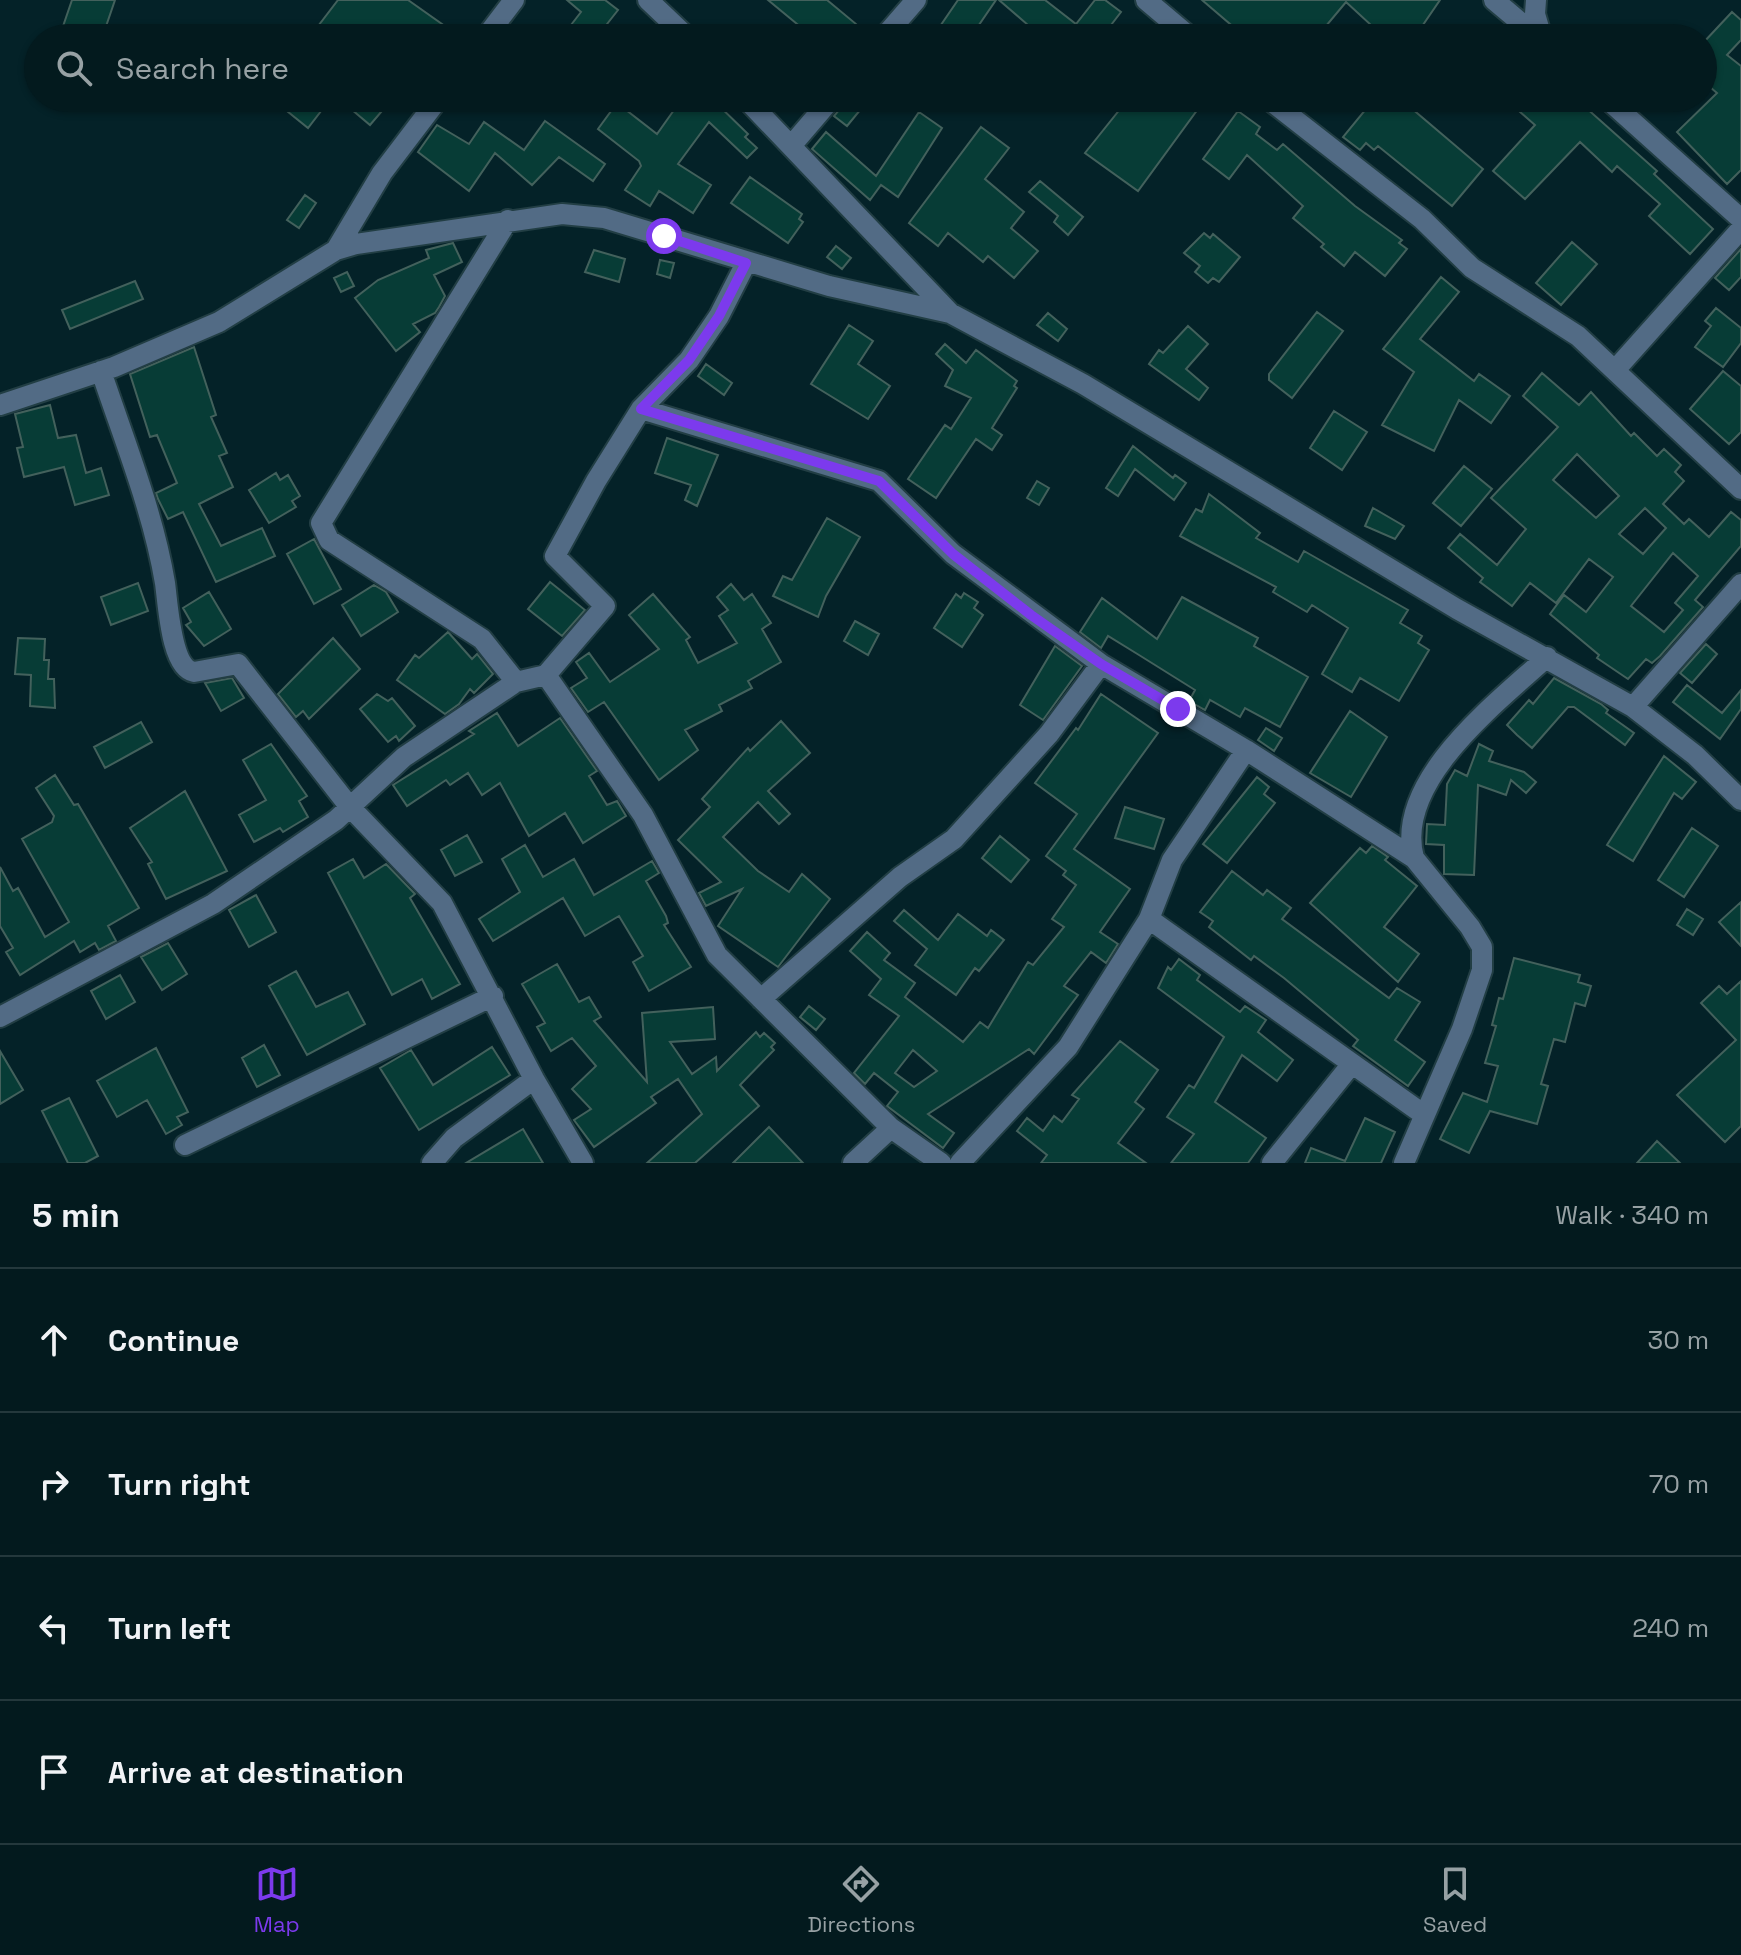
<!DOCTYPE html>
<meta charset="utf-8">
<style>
body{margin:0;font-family:"Space Grotesk",sans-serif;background:#11272b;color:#f1f3f6}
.stop{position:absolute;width:24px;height:24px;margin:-18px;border:6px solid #7c3aed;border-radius:50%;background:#fff}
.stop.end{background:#7c3aed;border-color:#fff;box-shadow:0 2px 8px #0008}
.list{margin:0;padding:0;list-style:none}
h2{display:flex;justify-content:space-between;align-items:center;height:104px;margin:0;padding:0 32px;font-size:34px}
h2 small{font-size:26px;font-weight:400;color:#97a1a4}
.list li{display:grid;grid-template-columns:52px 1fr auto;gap:24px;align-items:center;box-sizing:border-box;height:144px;padding:0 32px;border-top:2px solid #24383c}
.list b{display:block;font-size:30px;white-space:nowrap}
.list em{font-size:26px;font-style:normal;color:#97a1a4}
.icon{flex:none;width:44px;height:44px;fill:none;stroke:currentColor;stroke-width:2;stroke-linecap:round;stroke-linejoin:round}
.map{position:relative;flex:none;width:1741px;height:1163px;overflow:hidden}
.search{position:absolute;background:#031a1e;box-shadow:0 2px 6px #0004;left:24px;right:24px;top:24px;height:88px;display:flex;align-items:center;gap:20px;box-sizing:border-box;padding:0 28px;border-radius:44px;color:#97a1a4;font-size:30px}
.sheet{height:680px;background:#031a1e}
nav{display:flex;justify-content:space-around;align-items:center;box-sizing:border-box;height:112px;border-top:2px solid #24383c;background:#031a1e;font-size:22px;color:#97a1a4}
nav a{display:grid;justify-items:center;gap:4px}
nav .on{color:#7c3aed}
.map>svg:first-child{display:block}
.building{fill:#073c36;stroke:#43615c;stroke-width:2;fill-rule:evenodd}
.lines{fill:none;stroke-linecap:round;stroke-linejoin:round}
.minor-casing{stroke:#223e44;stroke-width:24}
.minor{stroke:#526b85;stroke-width:20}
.route{stroke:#7c3aed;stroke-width:10}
</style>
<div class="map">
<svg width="1741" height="1163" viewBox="0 0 1741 1163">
<rect width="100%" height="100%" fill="#042228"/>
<path class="building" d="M72,0H115L102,38H59Z
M338,0H408L449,29L442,38H309Z
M567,0H605L618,10L596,38H561L581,12Z
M768,0H827L856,24L844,38H814Z
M958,0H996L970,38H932Z
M999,0H1045L1076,24L1095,0H1105L1121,12L1101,38H1032L1023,31L1028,25Z
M1202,0H1440L1414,38H1360L1371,25L1346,2L1316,38H1231L1237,30Z
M1732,12L1741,20V40L1727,55L1741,66V170L1727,184L1677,132L1717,93L1703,81V43Z
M305,98H331L308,128L287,111L295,100L300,104Z
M338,98H393L370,125Z
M659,98H711L748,134L745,137L757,148L747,158L709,122L678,164L711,185L693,213L659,191L650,206L625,190L641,166L639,161L598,129L617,103L657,134L674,110Z
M849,98H870L847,126L834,116Z
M1129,98H1206L1138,191L1085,153Z
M1375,98H1417L1410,107L1483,169L1452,206L1378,146L1374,150L1366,143L1360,150L1343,137Z
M1504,98H1575L1657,171L1654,174L1713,229L1690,254L1649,216L1660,204L1617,166L1612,172L1580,142L1525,199L1493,171L1535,125Z
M1238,111L1260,127L1256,134L1277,150L1283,144L1355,206L1402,240L1399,243L1407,249L1385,276L1355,252L1344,266L1321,247L1324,244L1293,218L1303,206L1247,155L1229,179L1203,159Z
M919,112L942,128L898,197L881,185L870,200L812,149L826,132L876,176Z
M545,121L605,164L593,181L559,157L532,185L495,153L469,191L418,152L437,125L469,144L484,122L524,150Z
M981,127L1009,148L985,179L1024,212L1011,228L1038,251L1014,278L988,256L983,262L948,233L938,246L909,223Z
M750,177L802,214L799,219L803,222L788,243L731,203Z
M1040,181L1083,217L1068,235L1054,222L1058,216L1029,192Z
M305,195L316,203L299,228L287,220Z
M1204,233L1210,238L1213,234L1240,257L1219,282L1213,278L1208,283L1195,272L1200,266L1184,253Z
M1572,242L1597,264L1561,305L1536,283Z
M453,243L462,262L434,275L445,296L439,307L435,313L413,324L420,332L396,351L355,298L378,280L429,258L426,250Z
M836,246L851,258L842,269L827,257Z
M1741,249V277L1729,290L1715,278Z
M594,250L625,259L619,282L585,272Z
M660,260L674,263L670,278L657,274Z
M347,272L354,286L341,292L334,278Z
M1441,277L1459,292L1420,339L1474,381L1479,374L1510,396L1491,423L1459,400L1434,451L1382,425L1414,372L1383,349Z
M135,281L143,299L70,329L62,310Z
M1716,308L1741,328V343L1723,367L1695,347L1711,326L1705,321Z
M1317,312L1343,331L1292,398L1269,380V374Z
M1048,313L1067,329L1058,341L1037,325Z
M849,325L873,341L858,364L890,386L868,419L811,384Z
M1188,326L1208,344L1186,369L1208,388L1199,400L1149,364L1159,350L1163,353Z
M945,344L966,363L976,350L1017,381L1014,386L1017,388L992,428L1002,435L992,450L976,439L936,498L908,479L945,425L951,429L971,398L945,386L953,370L936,354Z
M194,347L216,415L211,417L227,453L219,456L233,487L199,504L221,546L262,528L275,556L216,582L183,512L168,519L158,499L156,493L177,483L157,435L150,437L130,374Z
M706,364L732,383L724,395L698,376Z
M1723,371L1741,386V432L1729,444L1690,409Z
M1542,373L1579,405L1591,392L1631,436L1634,433L1657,456L1664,449L1681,465L1675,472L1684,481L1663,504L1684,524L1689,519L1709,537L1731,512L1741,520V546L1695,600L1703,607L1660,656L1652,663L1646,659L1628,679L1597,658L1599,655L1550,614L1564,595L1586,612L1613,577L1589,559L1556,603L1530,583L1512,606L1480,582L1483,578L1448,548L1460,534L1497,565L1526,529L1491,498L1558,427L1523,396ZM1577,454L1619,496L1596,518L1553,480ZM1645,508L1666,528L1643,554L1619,534ZM1673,553L1698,576L1675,603L1683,610L1664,632L1631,606Z
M50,405L58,438L76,435L86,473L101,468L109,495L75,505L64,467L24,477L17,448L23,447L15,414Z
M1334,411L1367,432L1342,470L1310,448Z
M667,438L718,455L697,506L685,500L691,485L655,473Z
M1133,446L1173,478L1175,475L1186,483L1174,500L1135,469L1118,496L1106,488Z
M1464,466L1492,489L1461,526L1433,503Z
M276,473L280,480L288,475L300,496L292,501L296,507L269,523L249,490Z
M1037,481L1049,488L1039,505L1027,498Z
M1209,494L1260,533L1256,538L1298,562L1304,551L1408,610L1400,623L1422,636L1418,643L1429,650L1399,701L1360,678L1352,692L1322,674L1348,628L1312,605L1307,612L1273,592L1276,587L1180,536L1196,509L1202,512Z
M1373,508L1404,526L1395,539L1365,526Z
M827,518L860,537L826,596L818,617L773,596L783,576L792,580Z
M314,539L341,589L314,604L287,554Z
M550,582L585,610L562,636L528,609Z
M138,583L148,611L111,625L101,597Z
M731,584L744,600L752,594L771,623L762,629L781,662L748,681L752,688L719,705L722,711L685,730L698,750L659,780L604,702L588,712L571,688L587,678L576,662L589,653L610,682L659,649L629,615L653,594L690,637L686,640L698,663L737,643L719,616L728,610L717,597Z
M374,585L386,592L398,612L361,636L342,605Z
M209,592L231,629L204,646L186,625L191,622L183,608Z
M964,593L978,602L974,608L983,615L962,647L934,628L956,594L961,598Z
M1182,597L1258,638L1254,646L1308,677L1280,727L1245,708L1240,717L1210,700L1205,710L1189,701L1195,690L1139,655L1108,636L1101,648L1080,632L1102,598L1157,639Z
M855,621L879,634L868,655L844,641Z
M448,632L472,659L477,654L493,674L474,693L470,689L459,704L445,714L397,680L415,655L419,658Z
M18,638L45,639L44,660H49L48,679H54L55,708L30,706L31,675L15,674Z
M333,638L360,669L309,719L303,711L296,717L278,694Z
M1706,644L1717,654L1692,683L1680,673Z
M1055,646L1082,666L1043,720L1020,705Z
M232,678L244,698L221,711L205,683Z
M1554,678L1601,704L1608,710L1606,713L1634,733L1625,745L1574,707H1568L1532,748L1517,735L1507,725L1529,700L1533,704Z
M1687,685L1722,713L1741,690V709L1720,739L1673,702Z
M377,694L388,701L392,698L415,726L399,741L396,736L388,742L360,709Z
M1101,694L1158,733L1074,849L1130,889L1100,932L1118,944L1106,963L1091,952L1064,986L1078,995L1034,1054L1029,1049L928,1114L954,1133L943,1148L887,1106L898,1092L874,1073L865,1084L854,1073L899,1016L869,995L881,979L850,951L867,932L890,953L884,960L915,983L905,997L963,1042L980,1022L988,1028L1028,962L1033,965L1064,927L1052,919L1076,885L1063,875L1066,871L1046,856L1077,814L1035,783L1076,728L1078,730ZM913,1050L937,1071L914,1087L895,1073Z
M1350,711L1387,737L1351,797L1310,773Z
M497,713L518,746L560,718L597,771L589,776L607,805L617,801L626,816L583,843L565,813L529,836L500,783L482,795L468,773L450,785L446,780L407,806L393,785L474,734L469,731Z
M781,721L810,753L768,791L790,814L779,824L758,802L723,837L758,871L789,892L802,874L830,899L778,967L718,926L742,889L706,906L699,893L721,882L678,840L710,807L702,799L748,748L750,751Z
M141,722L152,742L105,768L94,747Z
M1266,728L1282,738L1274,751L1258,740Z
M271,744L307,796L299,801L308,817L283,832L280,828L254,842L239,815L266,800L243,760Z
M1479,744L1493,751L1489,761L1524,772L1536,782L1526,793L1511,780L1506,795L1478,785L1474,875L1444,874V845L1426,844L1427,824L1445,825L1447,784L1455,770L1467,776Z
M1664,756L1696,782L1682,799L1674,793L1633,861L1607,845Z
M55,775L74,805L78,804L139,908L108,926L116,941L99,950L95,943L80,952L74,941L20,975L6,952L13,948L0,926V867L13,891L18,888L45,937L69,922L22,839L52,822L54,816L36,788Z
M1257,777L1269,787L1264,794L1275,803L1227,863L1203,844Z
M185,791L227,871L166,899L148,864L152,862L130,828Z
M1125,807L1164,819L1154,849L1115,838Z
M1692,828L1718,846L1684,897L1658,880Z
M467,835L482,862L455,876L441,850Z
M1000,836L1029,860L1011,882L982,858Z
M525,845L543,877L574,859L594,895L652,861L659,873L646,881L666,916L668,923L664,925L691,967L649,991L633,962L643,956L619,916L585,936L563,898L493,941L479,919L520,892L502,859Z
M1372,846L1388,857L1385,860L1417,886L1384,927L1419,954L1398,982L1310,903L1360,848L1366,853Z
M353,859L364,878L386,864L415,894L410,898L460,984L432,999L422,979L392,995L328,873Z
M1232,871L1263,895L1267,890L1291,908L1282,919L1389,998L1397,988L1420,1002L1395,1040L1425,1062L1408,1086L1353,1046L1358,1040L1284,978L1254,956L1251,960L1209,927L1213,921L1200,912Z
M256,895L276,932L249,947L229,910Z
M1741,902V946L1719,922Z
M1687,909L1703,919L1693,935L1677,925Z
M904,910L938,940L958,914L987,936L991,930L1004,940L979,971L975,968L956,995L915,965L927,949L894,921Z
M168,943L187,974L162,990L141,957Z
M1514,958L1580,975L1578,982L1591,986L1585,1006L1575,1003L1565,1042L1554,1039L1541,1084L1548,1086L1537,1124L1490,1111L1469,1153L1440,1139L1463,1093L1487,1102L1498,1066L1485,1063L1496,1026L1492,1025L1499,998L1503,999Z
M1179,959L1200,975L1197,980L1240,1012L1245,1006L1266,1020L1258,1032L1293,1060L1277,1081L1242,1055L1215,1102L1266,1138L1248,1163H1171L1194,1134L1167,1117L1189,1085L1194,1088L1224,1037L1158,988L1168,967L1171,970Z
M557,964L579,1002L589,997L601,1017L594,1021L647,1082L642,1013L713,1007L715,1039L670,1042L692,1074L716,1057L717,1071L756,1032L760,1037L764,1033L775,1043L771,1047L774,1050L740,1085L759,1106L695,1163H647L702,1114L678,1079L651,1097L656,1103L594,1147L574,1120L591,1109L572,1089L596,1066L572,1038L551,1051L537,1027L545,1023L522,984Z
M296,971L316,1007L348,992L365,1024L307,1055L269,986Z
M120,975L135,1002L106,1019L91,991Z
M1741,981V1126L1725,1142L1677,1095L1736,1040L1701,1003L1719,986L1727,994Z
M809,1006L825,1019L816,1030L800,1017Z
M1120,1041L1158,1070L1135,1102L1144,1109L1118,1143L1146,1163H1041L1047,1155L1017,1131L1027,1118L1043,1131L1054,1116L1062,1122L1079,1099L1072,1095Z
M264,1045L280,1075L257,1087L242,1058Z
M492,1047L510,1075L419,1130L380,1068L411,1050L433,1085Z
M156,1048L188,1112L177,1117L182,1125L166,1134L147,1100L117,1117L97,1081Z
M0,1051L23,1090L0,1104Z
M69,1098L98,1156L85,1163H68L42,1111Z
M1365,1118L1395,1132L1381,1163H1305L1311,1148L1345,1161Z
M769,1127L803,1163H733Z
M523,1129L543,1163H466Z
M1657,1141L1680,1163H1637Z"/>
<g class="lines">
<defs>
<path id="minor" d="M648,0L688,38
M1146,0L1191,38
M1494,0L1539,38
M1536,0L1535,14L1542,38
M485,38L514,0
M883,38L916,0
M745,98L950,313L1083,384L1457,609L1633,707L1695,755L1741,800
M1267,98L1422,219L1472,268L1578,336L1741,489
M1606,98L1741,219
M791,146L832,98
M508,220L321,523L329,540L482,639L516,682
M336,250L382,173L439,98
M1616,369L1741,229
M101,371C124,440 153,511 165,583C168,604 171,668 194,672L238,664L349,806L442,903L534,1079L583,1163
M0,405L114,367L219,322L336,250L356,244L562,214L604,218L829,286L950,313
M641,409L879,481L953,554L1101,664L1246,750L1414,858L1470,927L1482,947V970L1462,1029L1404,1163
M546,675L643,815L717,955L891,1128L941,1163
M1633,707L1741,584
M1414,858C1393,781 1498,702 1547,657
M1149,919L1423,1114
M761,999L900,877L954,839L1049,734L1101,664
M0,1017L213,904L336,820L404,757L516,682L546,675L605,606L555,556L596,481L641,409L689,360L719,316L746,263
M185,1145L493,996
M432,1163L454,1138L534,1079
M853,1163L891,1128
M960,1163L1068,1047L1149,919L1172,860L1246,750
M1272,1163L1351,1065"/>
</defs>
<use href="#minor" class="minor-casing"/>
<use href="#minor" class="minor"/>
</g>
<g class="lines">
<path class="route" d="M664,236L746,263L719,316L689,360L641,409L879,481L953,554L1031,615L1101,664L1178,709"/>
</g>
</svg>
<div class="stop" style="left:664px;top:236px"></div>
<div class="stop end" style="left:1178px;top:709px"></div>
<div class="search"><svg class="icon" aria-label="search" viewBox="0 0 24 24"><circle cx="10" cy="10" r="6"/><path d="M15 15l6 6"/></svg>Search here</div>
</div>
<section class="sheet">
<h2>5 min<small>Walk · 340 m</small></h2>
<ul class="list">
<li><svg class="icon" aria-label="ahead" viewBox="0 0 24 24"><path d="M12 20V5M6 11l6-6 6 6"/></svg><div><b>Continue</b></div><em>30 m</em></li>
<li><svg class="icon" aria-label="right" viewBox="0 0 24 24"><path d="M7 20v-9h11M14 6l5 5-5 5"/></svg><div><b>Turn right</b></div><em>70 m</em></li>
<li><svg class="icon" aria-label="left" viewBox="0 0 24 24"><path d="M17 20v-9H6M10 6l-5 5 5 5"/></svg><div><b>Turn left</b></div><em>240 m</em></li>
<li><svg class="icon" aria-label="arrive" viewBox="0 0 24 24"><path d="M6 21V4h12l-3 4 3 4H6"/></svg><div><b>Arrive at destination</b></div></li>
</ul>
</section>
<nav>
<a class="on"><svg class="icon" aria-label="map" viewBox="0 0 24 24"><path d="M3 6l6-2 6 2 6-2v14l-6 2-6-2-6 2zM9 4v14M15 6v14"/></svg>Map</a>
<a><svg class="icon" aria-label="directions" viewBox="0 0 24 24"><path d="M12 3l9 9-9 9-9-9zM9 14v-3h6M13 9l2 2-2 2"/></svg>Directions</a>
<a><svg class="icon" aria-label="saved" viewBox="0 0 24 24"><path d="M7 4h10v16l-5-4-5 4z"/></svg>Saved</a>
</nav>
